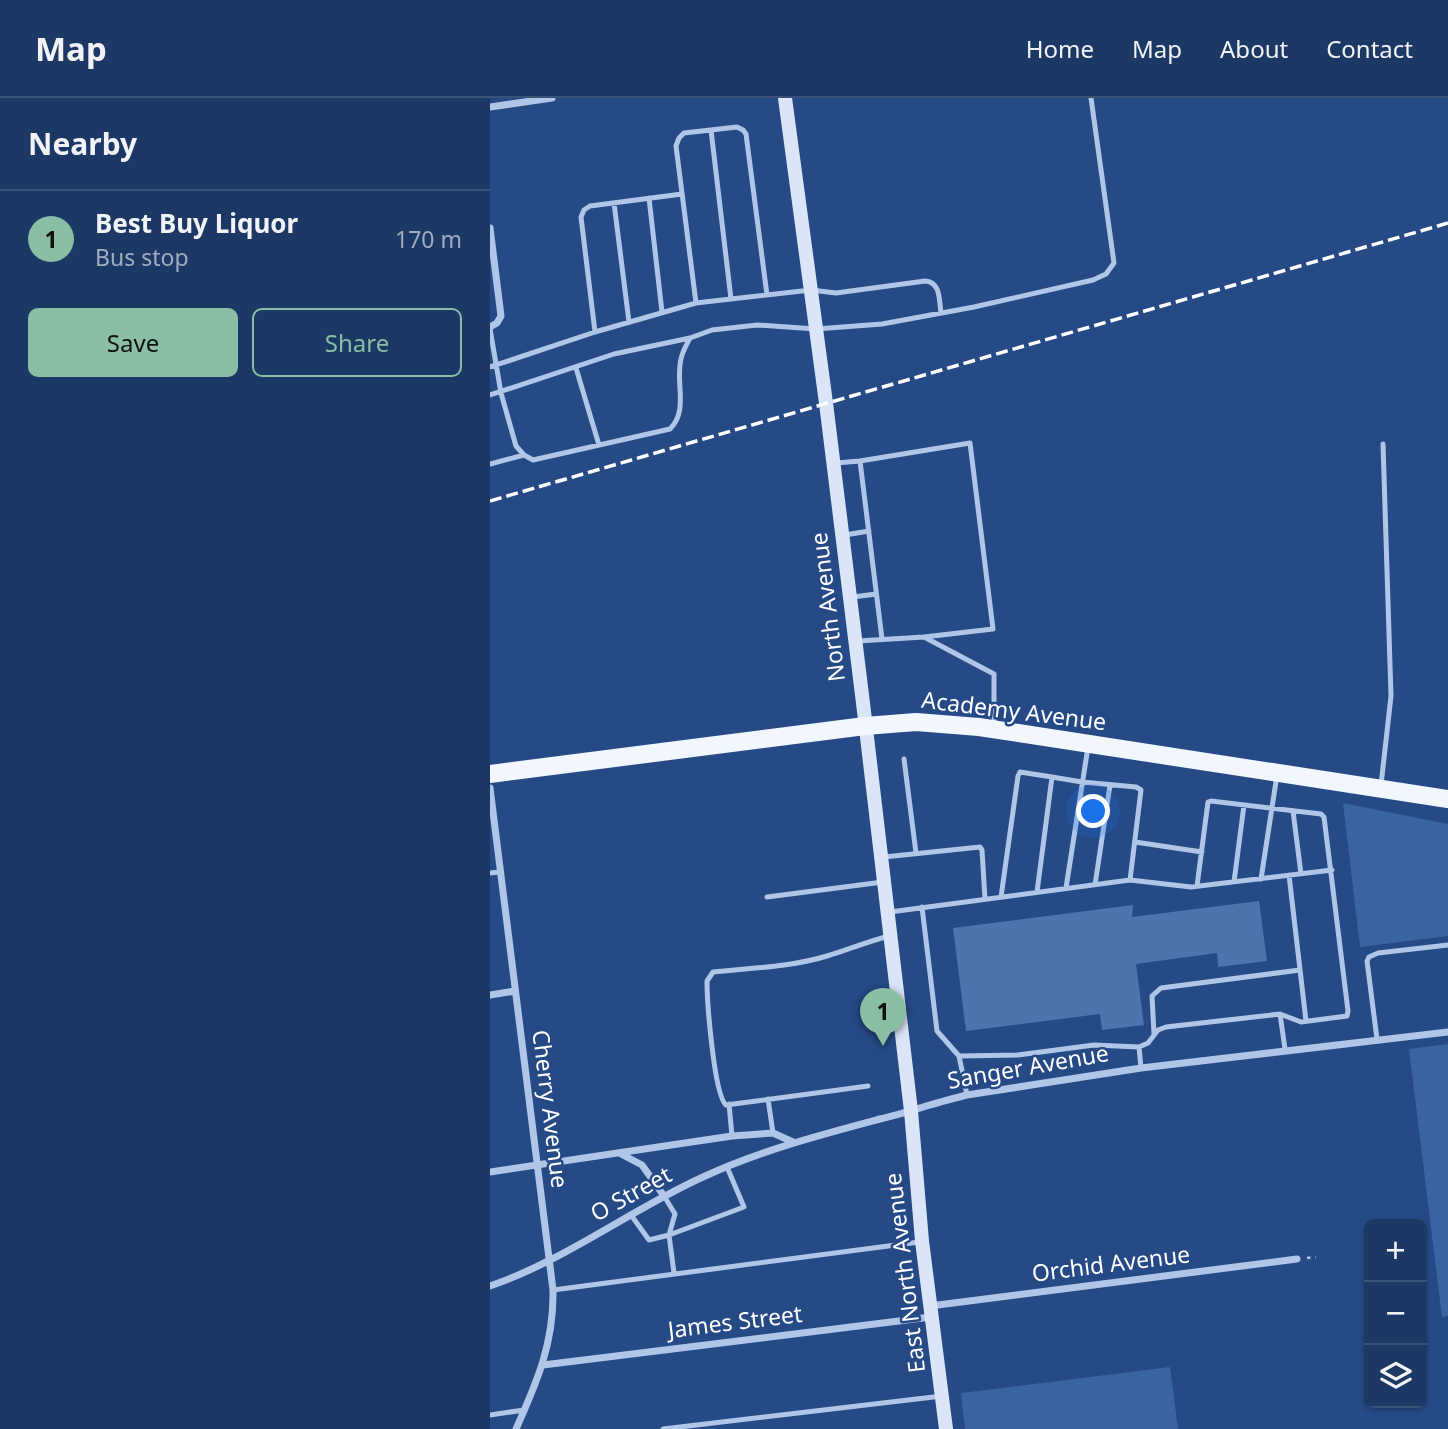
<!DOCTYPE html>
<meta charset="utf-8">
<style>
body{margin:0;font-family:"Noto Sans",sans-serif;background:#29436d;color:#f1f3f6}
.controls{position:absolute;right:21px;bottom:21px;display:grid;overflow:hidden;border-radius:10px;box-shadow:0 2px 5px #0004}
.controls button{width:63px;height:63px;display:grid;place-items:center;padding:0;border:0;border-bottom:2px solid #3a5278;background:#1c3864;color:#f1f3f6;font:35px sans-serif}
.you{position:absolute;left:604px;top:714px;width:24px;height:24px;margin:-18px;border:5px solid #fff;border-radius:50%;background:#1a73e8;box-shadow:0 0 0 10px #1a73e833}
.badge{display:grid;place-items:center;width:46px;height:46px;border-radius:50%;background:#8abfa5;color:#111;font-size:23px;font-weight:700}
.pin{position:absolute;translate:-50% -58px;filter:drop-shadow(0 2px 4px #0008)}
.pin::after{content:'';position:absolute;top:37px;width:24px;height:21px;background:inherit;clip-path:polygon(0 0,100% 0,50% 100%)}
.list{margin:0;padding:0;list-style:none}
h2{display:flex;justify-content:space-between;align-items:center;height:91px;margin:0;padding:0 28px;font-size:30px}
h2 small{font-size:23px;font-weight:400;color:#a0acbf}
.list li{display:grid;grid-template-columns:46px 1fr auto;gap:21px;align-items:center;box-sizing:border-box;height:98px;padding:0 28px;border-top:2px solid #3a5278}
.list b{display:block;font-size:26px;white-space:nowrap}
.list p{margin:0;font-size:23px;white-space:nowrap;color:#a0acbf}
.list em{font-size:23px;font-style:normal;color:#a0acbf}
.actions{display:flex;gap:14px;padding:21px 28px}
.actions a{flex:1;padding:16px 0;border:2px solid #8abfa5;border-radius:10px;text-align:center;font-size:24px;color:#8abfa5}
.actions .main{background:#8abfa5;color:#111}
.icon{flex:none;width:38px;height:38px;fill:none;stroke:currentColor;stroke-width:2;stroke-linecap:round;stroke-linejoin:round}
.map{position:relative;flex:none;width:958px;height:1331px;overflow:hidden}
header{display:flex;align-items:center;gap:42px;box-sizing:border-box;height:98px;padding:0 35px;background:#1c3864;border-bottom:2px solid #3a5278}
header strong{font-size:33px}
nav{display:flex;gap:38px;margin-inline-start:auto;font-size:24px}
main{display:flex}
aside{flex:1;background:#1c3864}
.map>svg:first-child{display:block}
.green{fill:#3a63a2}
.building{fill:#4e73ad}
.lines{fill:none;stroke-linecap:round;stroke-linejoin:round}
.path{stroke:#b0c6e8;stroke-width:2.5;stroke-dasharray:3.5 5;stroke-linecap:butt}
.lane{stroke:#b0c6e8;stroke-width:5}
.street{stroke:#b0c6e8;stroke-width:7}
.secondary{stroke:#dae5f7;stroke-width:14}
.primary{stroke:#f2f6fe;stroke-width:18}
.rail{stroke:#fff;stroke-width:3.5;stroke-dasharray:12 5;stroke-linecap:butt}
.labels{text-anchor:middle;stroke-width:5;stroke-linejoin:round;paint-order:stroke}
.street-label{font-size:23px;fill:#fff;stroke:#264a86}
</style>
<header>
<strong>Map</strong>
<nav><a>Home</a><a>Map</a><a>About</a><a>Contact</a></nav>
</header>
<main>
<aside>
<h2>Nearby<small></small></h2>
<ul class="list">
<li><span class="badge">1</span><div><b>Best Buy Liquor</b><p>Bus stop</p></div><em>170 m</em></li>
</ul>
<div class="actions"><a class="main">Save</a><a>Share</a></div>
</aside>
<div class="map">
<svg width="958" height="1331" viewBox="0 0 958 1331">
<rect width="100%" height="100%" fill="#264a86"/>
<path class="green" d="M853,705L958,726V838L870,849Z
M958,946V1218L952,1219L919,951Z
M680,1269L688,1331H475L471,1295Z"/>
<path class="building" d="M769,803L777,863L728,869L727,855L646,866L654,927L612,932L610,916L476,933L463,830L643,807L642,819Z"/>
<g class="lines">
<path class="path" d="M817,1160L826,1159"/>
<path class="lane" d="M221,32L241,201
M159,100L172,214
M124,105L139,224
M206,205L186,48L189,40L194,35L247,29L253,32L256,36L277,197
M0,231L11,295L26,348L34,357L43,362L180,331C199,312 185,285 191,261C192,254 197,246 200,240L222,232L267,227L326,231L392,226L484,209L603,182L616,176L624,165L601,0
M105,234L91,119L94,112L100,108L192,96
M0,269L105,234L206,205L321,192L346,195L435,183C451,184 449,202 451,215
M86,270L109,347
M0,297L124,256L200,240
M346,365L370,363
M0,366L34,357
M355,437L379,433
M363,499L386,496
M392,541L370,363L480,345L503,531L434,539
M368,543L434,539L504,576V627
M414,661L426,755
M562,679L592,684L646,689L651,692L640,782
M891,687L901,598L893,346
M803,713L811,776
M645,744L712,754
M394,759L490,749L492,752L495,801
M0,775L10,774
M799,777L816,923
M771,781L787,677
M744,784L754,707
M605,787L620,687
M576,790L598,649
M277,799L393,784
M511,799L528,678L530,674L562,679L547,794
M432,809L447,933L469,958L477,997
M400,814L640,782L701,789L842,772
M790,916L795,951
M664,936L662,898L671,890L810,872
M887,941L877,863L879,859L888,855L958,847
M649,949L651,970
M469,958L528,957L604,947L649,949L658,945L668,932L676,929L790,916L811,924L857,918L858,913L834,719L831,716L721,703L718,704L707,788
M378,988L236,1007C224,997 217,903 217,883L223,874C261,870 301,869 337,858C358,852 378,843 400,838
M278,1001L283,1035
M239,1006L242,1038
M174,1098L185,1116L179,1137L184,1175
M141,1117L159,1142L179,1137L254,1109L237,1069
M63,1192L429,1144
M0,1317L34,1312
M173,1331L452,1298"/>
<path class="street" d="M0,9L62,0
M0,130L11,218L7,225L0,229
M0,690L63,1192C64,1245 47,1284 26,1331
M0,897L25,893
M131,1056L152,1067L174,1098
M0,1074L242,1038L283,1035L303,1044
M0,1188C76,1162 140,1112 213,1079C269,1053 330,1037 390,1021C419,1014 447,1004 477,997L651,970L958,934
M440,1208L807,1161
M53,1267L441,1219"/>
<path class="secondary" d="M295,0L336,305L373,605L421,1013L432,1143L456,1331"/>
<path class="primary" d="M0,676L375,628L426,624L489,629L958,701"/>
<path class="rail" d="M0,403L958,125"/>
</g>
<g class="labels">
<g class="street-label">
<text transform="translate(338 509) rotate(-97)" y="8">North Avenue</text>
<text transform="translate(524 613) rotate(7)" y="8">Academy Avenue</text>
<text transform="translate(538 969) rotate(-10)" y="8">Sanger Avenue</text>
<text transform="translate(60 1011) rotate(83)" y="8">Cherry Avenue</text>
<text transform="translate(141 1096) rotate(-29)" y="8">O Street</text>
<text transform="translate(621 1166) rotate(-7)" y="8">Orchid Avenue</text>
<text transform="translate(415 1175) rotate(-97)" y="8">East North Avenue</text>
<text transform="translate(245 1224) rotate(-7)" y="8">James Street</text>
</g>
</g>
</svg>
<div class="controls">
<button>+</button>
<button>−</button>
<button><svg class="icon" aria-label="layers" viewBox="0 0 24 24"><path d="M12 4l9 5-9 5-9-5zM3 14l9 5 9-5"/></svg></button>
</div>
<div class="you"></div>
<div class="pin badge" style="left:393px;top:948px">1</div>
</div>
</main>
